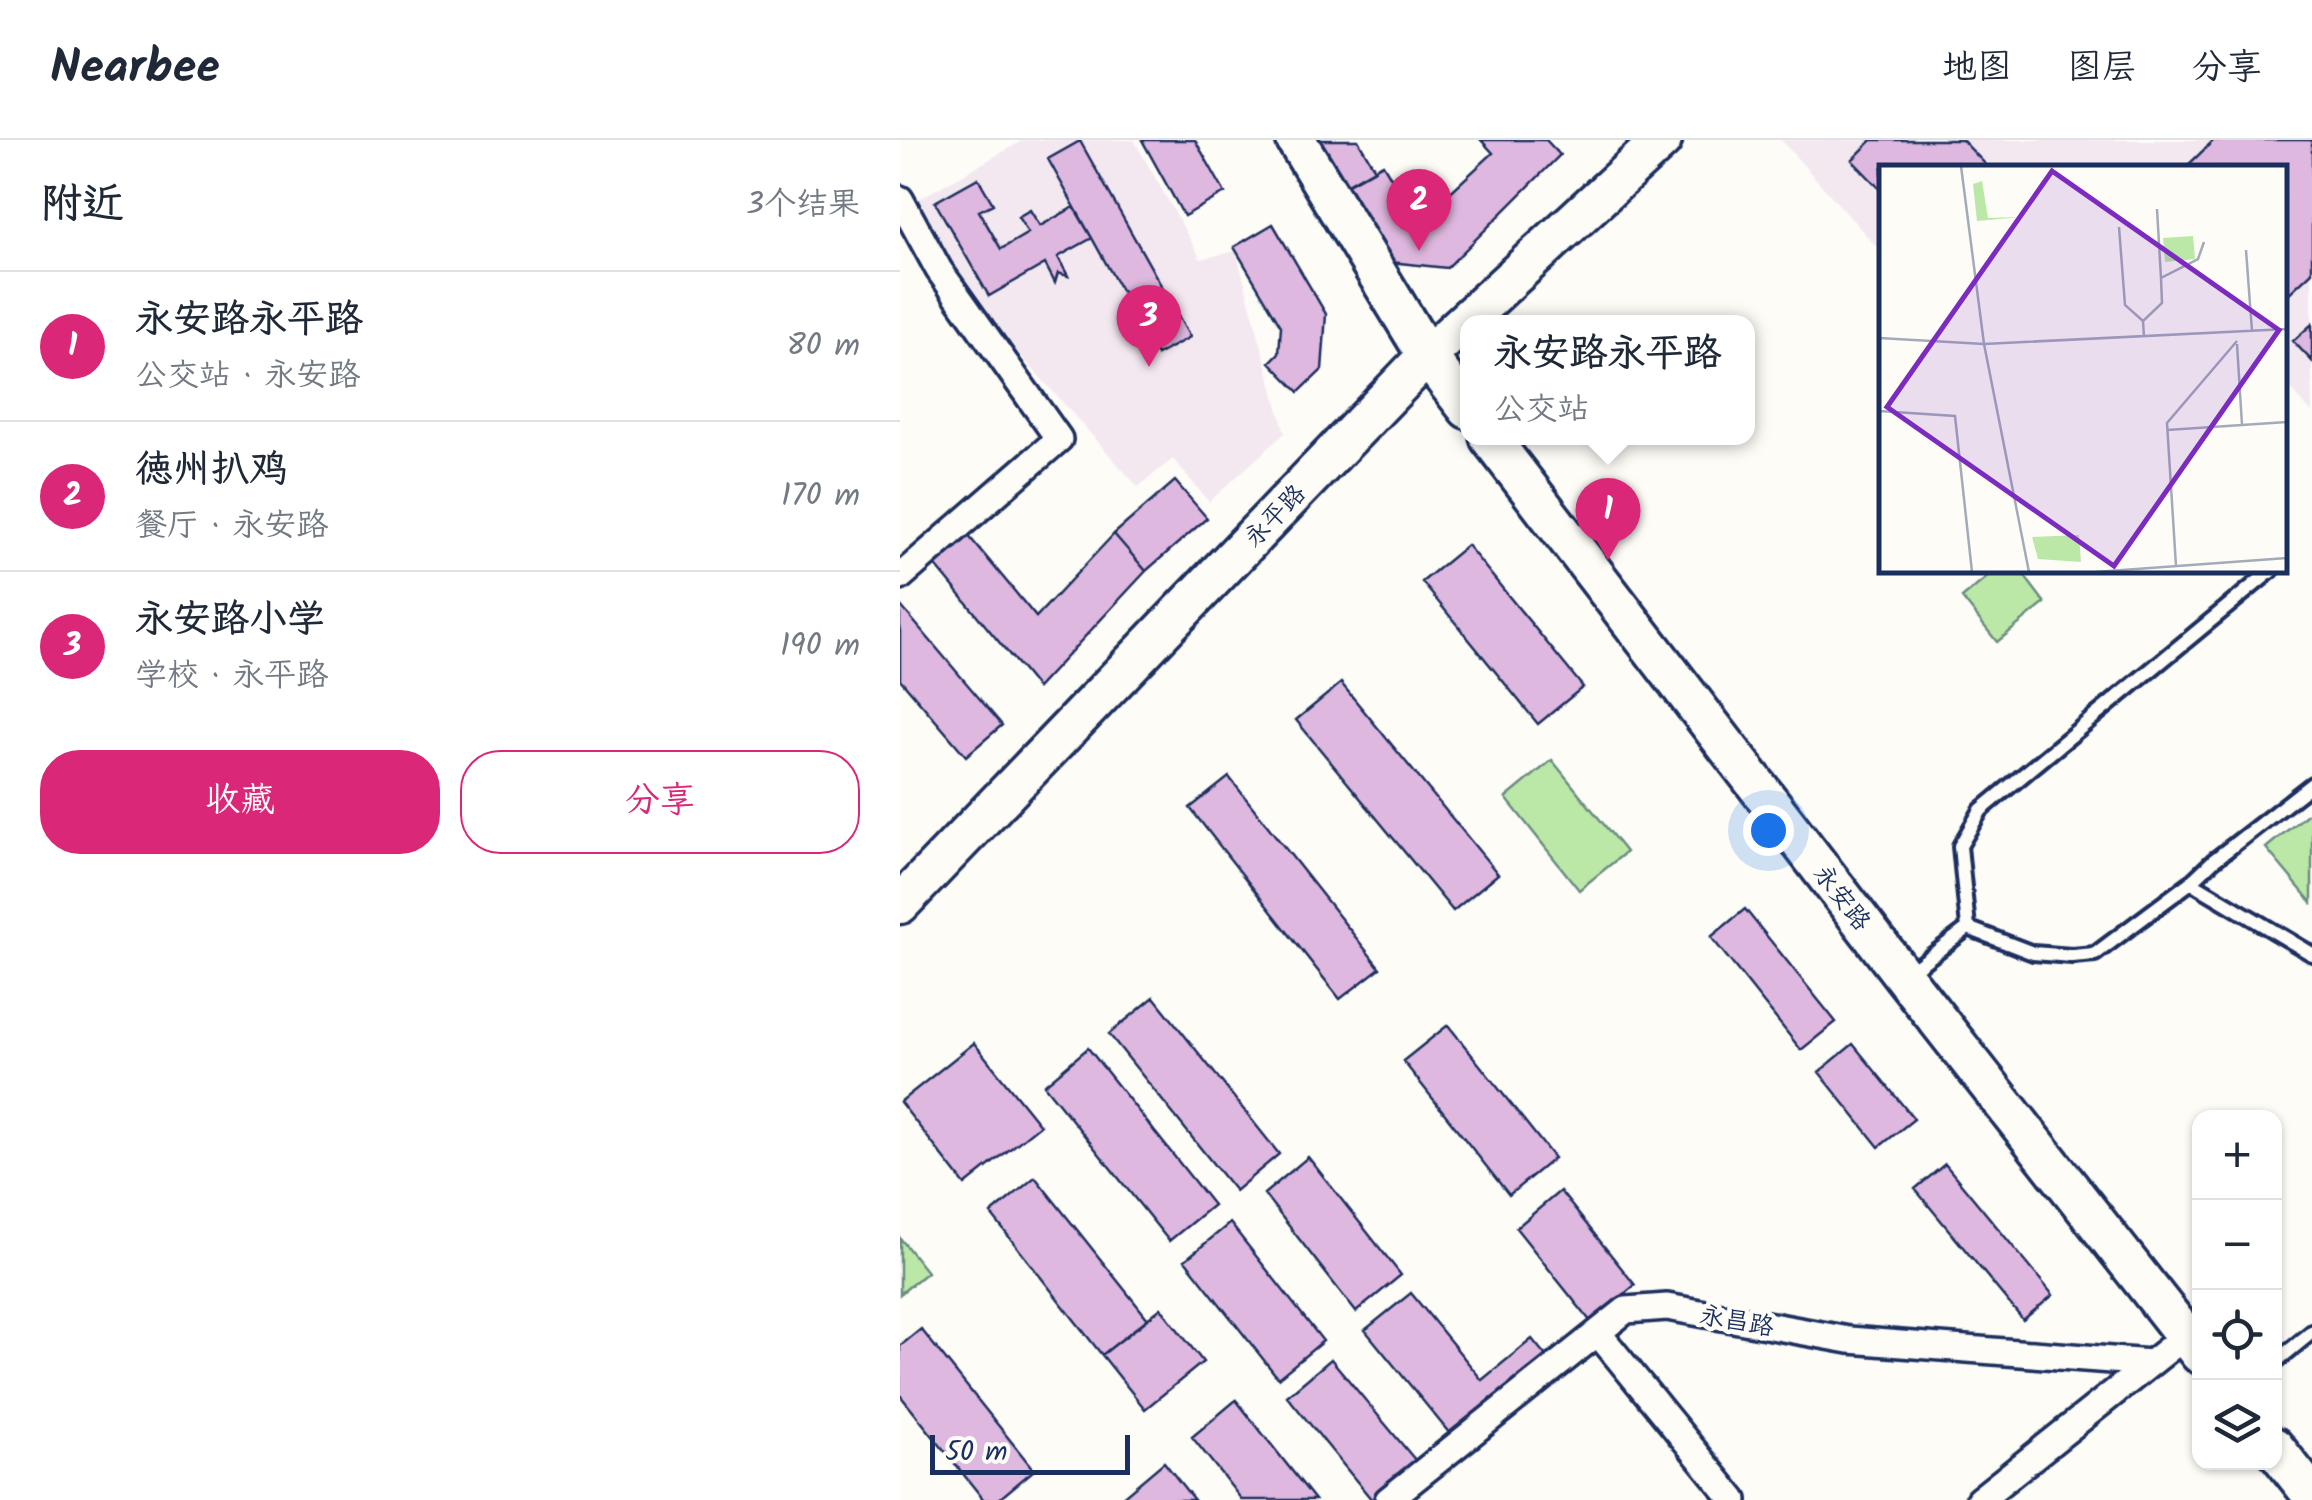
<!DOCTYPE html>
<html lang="zh">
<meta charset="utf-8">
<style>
body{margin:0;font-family:Kalam,"LXGW WenKai TC",sans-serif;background:#f2f2f3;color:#1f2937}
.controls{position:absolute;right:30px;bottom:30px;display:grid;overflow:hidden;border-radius:20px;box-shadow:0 2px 8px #0004}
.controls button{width:90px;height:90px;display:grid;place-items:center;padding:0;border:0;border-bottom:2px solid #e0e1e3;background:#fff;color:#1f2937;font:50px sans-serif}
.scale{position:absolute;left:30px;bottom:25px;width:200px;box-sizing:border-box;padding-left:10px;border:5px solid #1b2f5e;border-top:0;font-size:28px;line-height:35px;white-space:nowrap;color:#1b2f5e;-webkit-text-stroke:8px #fdfcf7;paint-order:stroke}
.you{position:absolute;left:868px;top:690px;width:35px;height:35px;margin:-25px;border:8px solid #fff;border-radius:50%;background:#1a73e8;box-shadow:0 0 0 15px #1a73e833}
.badge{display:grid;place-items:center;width:65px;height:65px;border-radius:50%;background:#db2777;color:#fff;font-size:32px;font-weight:700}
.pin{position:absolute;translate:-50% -82px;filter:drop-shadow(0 2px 5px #0008)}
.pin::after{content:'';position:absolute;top:52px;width:35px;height:30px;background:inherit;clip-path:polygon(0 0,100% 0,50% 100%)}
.popup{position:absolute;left:560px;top:175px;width:295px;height:130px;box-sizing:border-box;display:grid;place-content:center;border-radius:20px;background:#fff;filter:drop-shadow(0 2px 8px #0005);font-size:32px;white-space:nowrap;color:#747a83}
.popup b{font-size:38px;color:#1f2937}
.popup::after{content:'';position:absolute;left:50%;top:100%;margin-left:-20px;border:20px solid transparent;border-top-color:#fff}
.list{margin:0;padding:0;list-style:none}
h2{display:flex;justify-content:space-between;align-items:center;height:130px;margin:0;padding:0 40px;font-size:42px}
h2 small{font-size:32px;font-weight:400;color:#747a83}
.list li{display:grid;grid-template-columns:65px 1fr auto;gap:30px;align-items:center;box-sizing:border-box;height:150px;padding:0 40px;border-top:2px solid #e0e1e3}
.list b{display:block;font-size:38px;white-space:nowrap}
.list p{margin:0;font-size:32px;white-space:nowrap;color:#747a83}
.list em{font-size:32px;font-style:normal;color:#747a83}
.actions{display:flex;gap:20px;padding:30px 40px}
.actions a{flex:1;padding:22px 0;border:2px solid #db2777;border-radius:40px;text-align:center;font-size:35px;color:#db2777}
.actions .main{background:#db2777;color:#fff}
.icon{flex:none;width:55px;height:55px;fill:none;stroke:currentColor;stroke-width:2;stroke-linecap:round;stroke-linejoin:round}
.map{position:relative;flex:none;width:1412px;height:1360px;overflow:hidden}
header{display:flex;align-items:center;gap:60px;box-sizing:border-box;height:140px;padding:0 50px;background:#fff;border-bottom:2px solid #e0e1e3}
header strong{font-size:48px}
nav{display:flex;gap:55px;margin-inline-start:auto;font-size:35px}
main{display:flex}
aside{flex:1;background:#fff}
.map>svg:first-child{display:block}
.built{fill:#f4e8f0}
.green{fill:#bbe8a6;stroke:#6b8c82;stroke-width:2.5}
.building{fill:#dfb8e0;stroke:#1b2f5e;stroke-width:2.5}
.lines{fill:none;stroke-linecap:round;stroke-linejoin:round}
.lane-casing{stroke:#1b2f5e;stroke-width:20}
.street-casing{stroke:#1b2f5e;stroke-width:32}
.secondary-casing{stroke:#1b2f5e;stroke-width:45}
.lane{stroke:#fdfcf7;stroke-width:12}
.street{stroke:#fdfcf7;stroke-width:25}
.secondary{stroke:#fdfcf7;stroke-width:38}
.labels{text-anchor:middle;stroke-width:9;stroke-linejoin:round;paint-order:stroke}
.street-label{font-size:25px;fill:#1b2f5e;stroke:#fdfcf7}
.inset-road{fill:none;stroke:#a3aaba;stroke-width:2.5}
.view{fill:#7b2cbf;fill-opacity:0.15;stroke:#7b2cbf;stroke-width:5}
.inset-edge{fill:none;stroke:#1b2f5e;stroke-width:5}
</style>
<header>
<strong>Nearbee</strong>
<nav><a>地图</a><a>图层</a><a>分享</a></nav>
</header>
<main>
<aside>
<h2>附近<small>3个结果</small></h2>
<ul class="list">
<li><span class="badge">1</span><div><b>永安路永平路</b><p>公交站 · 永安路</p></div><em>80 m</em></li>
<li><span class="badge">2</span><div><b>徳州扒鸡</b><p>餐厅 · 永安路</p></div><em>170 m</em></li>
<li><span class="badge">3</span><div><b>永安路小学</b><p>学校 · 永平路</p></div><em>190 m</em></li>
</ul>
<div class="actions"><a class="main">收藏</a><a>分享</a></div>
</aside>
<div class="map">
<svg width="1412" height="1360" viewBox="0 0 1412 1360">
<rect width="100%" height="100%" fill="#fdfcf7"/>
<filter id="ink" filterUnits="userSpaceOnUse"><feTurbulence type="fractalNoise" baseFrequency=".01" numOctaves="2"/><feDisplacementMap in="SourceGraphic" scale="20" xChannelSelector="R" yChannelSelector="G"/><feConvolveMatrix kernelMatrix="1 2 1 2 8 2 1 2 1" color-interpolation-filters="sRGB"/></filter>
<g filter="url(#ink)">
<path class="built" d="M124,0H234L301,119L336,111L385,293L309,362L273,319L238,347L71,160L17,60Z
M881,0H1412V273L1389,247L1385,250L1384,28H982V113Z"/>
<path class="green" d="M1096,430H1120L1145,463L1097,502L1062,458Z
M652,620L726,712L679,750L606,658Z
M1412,670V763L1366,708Z
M0,1098L27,1132L0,1154Z"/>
<path class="building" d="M242,0H295L325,53L284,76Z
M420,0H458L475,29L446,45Z
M581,0H646L660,15L547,128L490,122L446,45L483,24L518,82L593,13Z
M972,0H1062L1089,28H982V51L952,20Z
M1314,0H1412V132L1384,158V28H1285Z
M180,1L290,197L257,215L148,19Z
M78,38L93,64L79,71L101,109L128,93L118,77L130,70L140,86L174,67L192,98L158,117L168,136L158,133L155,143L145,124L89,156L35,62Z
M373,84L426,174L422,230L399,252L370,222L379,213L381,186L334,107Z
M1412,184V221L1393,201Z
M275,341L307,378L246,431L214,394Z
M67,394L136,477L214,394L246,431L137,548L33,422Z
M567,405L683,547L638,584L522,442Z
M0,465L102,585L66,616L0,539Z
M441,543L598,734L553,771L396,580Z
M329,637L480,828L440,859L290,668Z
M845,769L936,882L901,910L811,797Z
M254,857L379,1014L335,1051L209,894Z
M548,885L654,1018L609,1055L503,921Z
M74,903L140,985L65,1045L0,962Z
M953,904L1014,979L979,1007L919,932Z
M188,908L313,1065L269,1101L144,945Z
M408,1017L501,1135L456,1172L364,1054Z
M1045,1024L1153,1155L1123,1180L1015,1049Z
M135,1037L248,1179L202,1215L91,1074Z
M660,1051L735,1145L691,1182L616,1088Z
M330,1083L423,1201L378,1238L285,1120Z
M511,1153L582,1240L632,1199L650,1221L555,1300L465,1190Z
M261,1168L303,1222L245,1269L202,1215Z
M21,1189L134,1330L98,1360H84L0,1255V1206Z
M431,1219L521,1327L481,1360H472L387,1256Z
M336,1260L415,1360H342L292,1297Z
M264,1322L294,1360H221L220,1359Z"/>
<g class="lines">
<defs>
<path id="lane" d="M1291,742L1313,721L1412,644
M1068,788L1060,706L1081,670L1372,430
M1006,835L1068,788L1133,813L1172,816L1195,814L1291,742L1412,814
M1374,1223L1412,1192"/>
<path id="street" d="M0,59L39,130L159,299L0,437
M698,1193L834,1360
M488,1360L726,1170L767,1167L949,1200L1251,1223
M1079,1360L1285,1196"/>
<path id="secondary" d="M396,0L527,216L568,269
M590,298L1004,837L1300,1214
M0,764L527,216L762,0
M1374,1307L1412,1355"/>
</defs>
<use href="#lane" class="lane-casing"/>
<use href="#street" class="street-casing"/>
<use href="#secondary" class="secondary-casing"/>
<use href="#lane" class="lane"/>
<use href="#street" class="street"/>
<use href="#secondary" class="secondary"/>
</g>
</g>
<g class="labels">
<g class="street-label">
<text transform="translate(374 375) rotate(-46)" y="9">永平路</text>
<text transform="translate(943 757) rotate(52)" y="9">永安路</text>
<text transform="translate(837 1180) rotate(10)" y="9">永昌路</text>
</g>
</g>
<g transform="translate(979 25)">
<rect width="408" height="408" fill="#fdfcf7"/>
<path d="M103,16L109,53L143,52L98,56L94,19ZM314,71L316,94L286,97L284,73ZM200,370L202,397L159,394L153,372Z" fill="#bbe8a6"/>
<path class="inset-road" d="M82,1L105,179L150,407M278,44L282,113M240,62L246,140L264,156M367,85L373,166M265,172L264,156L283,138L282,113L319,94L325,77M0,173L105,179L408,164M358,179L363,260M0,246L76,251L93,407M288,265L408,257M297,401L288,258L358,176M216,407L408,393"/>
<path class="view" d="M173,6L400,165L235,401L8,242Z"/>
<rect width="408" height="408" class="inset-edge"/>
</g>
</svg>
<div class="controls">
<button>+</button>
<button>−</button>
<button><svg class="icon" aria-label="locate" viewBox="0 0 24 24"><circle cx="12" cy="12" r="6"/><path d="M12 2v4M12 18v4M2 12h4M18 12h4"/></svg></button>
<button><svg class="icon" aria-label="layers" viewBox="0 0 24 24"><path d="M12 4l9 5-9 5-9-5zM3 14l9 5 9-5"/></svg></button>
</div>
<div class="scale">50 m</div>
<div class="you"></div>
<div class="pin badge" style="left:708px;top:420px">1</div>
<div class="popup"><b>永安路永平路</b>公交站</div>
<div class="pin badge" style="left:519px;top:111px">2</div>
<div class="pin badge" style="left:249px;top:227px">3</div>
</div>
</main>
